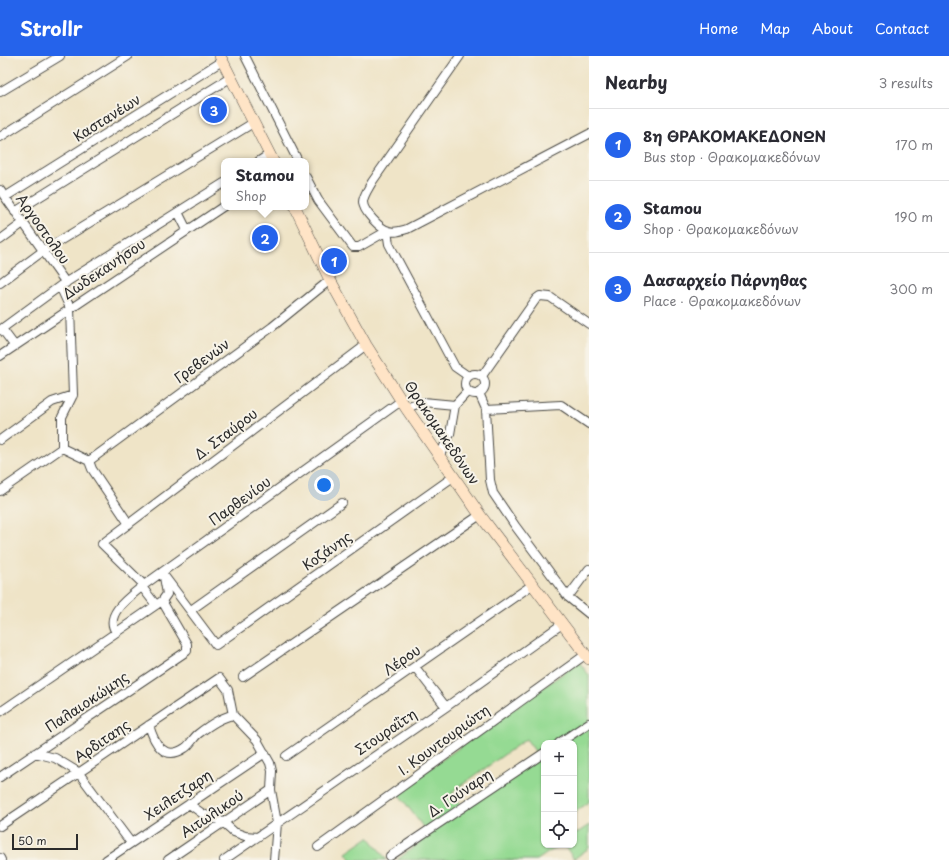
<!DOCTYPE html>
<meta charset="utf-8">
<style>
body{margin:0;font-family:"Playpen Sans",sans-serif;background:#f2f2f3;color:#2b2b33}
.controls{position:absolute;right:12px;bottom:12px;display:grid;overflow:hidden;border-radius:8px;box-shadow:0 1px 3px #0004}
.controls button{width:36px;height:36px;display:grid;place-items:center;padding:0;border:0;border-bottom:1px solid #e1e1e2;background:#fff;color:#2b2b33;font:20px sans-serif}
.scale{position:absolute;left:12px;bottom:10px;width:66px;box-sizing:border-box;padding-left:4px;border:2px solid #2b2b2b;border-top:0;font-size:11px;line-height:14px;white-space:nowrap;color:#2b2b2b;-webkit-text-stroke:3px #f7f3e8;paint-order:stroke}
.you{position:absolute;left:324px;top:429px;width:14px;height:14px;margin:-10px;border:3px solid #fff;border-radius:50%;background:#1a73e8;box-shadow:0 0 0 6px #1a73e833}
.badge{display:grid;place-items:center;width:26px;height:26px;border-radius:50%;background:#2563eb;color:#fff;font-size:13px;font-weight:700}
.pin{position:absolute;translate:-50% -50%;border:2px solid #fff;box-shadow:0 1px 4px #0006}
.popup{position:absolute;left:221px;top:102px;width:88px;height:52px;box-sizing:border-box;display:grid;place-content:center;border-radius:8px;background:#fff;filter:drop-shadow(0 1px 3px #0005);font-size:13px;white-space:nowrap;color:#7c7c81}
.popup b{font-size:15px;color:#2b2b33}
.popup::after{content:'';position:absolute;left:50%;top:100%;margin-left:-8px;border:8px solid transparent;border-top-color:#fff}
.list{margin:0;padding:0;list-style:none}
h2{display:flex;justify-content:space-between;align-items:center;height:52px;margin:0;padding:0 16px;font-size:17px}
h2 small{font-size:13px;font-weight:400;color:#7c7c81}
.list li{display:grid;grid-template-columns:26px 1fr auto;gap:12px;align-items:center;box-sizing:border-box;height:72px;padding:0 16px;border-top:1px solid #e1e1e2}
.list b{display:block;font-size:15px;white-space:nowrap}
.list p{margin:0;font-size:13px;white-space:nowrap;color:#7c7c81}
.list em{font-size:13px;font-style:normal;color:#7c7c81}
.icon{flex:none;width:22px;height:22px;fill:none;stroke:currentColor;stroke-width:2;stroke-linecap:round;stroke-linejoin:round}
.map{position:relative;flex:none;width:589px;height:804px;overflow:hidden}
header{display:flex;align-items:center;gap:24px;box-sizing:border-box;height:56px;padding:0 20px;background:#2563eb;color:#fff}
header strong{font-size:19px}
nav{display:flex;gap:22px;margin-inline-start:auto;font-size:14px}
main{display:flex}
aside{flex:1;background:#fff}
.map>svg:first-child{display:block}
.green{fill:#95da93;stroke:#60825f;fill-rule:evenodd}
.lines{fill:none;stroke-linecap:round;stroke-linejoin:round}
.minor-casing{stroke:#484742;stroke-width:10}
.secondary-casing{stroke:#484742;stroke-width:12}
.minor{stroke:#fff;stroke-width:8}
.secondary{stroke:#ffe4c6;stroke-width:11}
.labels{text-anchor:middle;stroke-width:4;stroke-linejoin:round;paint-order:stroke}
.street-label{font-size:14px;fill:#2b2b2b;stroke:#f7f3e8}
</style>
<header>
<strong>Strollr</strong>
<nav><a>Home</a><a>Map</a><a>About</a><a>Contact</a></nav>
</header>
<main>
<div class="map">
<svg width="589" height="804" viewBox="0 0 589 804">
<rect width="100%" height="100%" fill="#f7f3e8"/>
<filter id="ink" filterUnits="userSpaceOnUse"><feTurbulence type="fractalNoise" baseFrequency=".025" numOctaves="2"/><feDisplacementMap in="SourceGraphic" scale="8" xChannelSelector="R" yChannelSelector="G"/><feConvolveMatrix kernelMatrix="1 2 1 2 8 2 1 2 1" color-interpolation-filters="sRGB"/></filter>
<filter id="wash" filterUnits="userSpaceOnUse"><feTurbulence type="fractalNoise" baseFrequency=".012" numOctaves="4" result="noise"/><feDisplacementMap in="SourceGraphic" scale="16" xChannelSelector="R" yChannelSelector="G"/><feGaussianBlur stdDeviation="0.9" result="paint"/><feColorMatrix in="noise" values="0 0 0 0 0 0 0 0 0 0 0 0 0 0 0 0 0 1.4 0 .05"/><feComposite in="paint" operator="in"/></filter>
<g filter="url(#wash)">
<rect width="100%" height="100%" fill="#efe4c7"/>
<path class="green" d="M579,606L589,619V746L574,757V687H544V789H560L537,804H397L429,779L397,736ZM526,683L538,699L464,753L452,736Z
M589,769V792L574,803L564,789H574V779Z
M369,781L387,804H351L346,797Z"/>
</g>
<g filter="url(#ink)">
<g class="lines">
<defs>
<path id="minor" d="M245,0L298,105
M460,0L372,126C369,132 363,140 363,146C363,155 380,173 389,175C395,177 400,175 407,173L589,78
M0,36L60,0
M0,81L128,0
M259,105L270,98
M306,121L318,144L353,191H359L387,175L389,188L455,311L468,320
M0,134L66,227
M5,141L222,5
M15,156L230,22
M178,156L187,174
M0,184L23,167
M0,227L43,195L253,67
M60,230L70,252L73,339L62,361V392
M2,273L14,289
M0,274L60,230L224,127
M0,300L224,150
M465 328a10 10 0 1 1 20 0a10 10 0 1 1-20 0Z
M482,320L536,243L540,240L550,241L589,268
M479,337L486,353L561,349L589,368
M406,352L423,346L455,349
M486,353L490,424L493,437L516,471L568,541L589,558
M0,384L52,346L73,339
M62,392L89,405L92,413L129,468
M439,401L450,378L455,349L468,335
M89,405L272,271L330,224
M0,435L62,392
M162,517L216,589L453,421
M144,529L102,488L366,289
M142,531L156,549
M568,541L589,513
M191,554L342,447
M116,576C103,558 131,540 144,529L401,345
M415,611L446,651
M243,621L480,459
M0,656L162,545
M149,669C154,687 164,706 185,692C190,689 193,682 198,678C207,671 221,661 233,659
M559,687L589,667
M35,697L55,702L78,716L131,787
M286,700L532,529
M0,721L187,595V588L162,545L167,538L164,521
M189,748L203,758L223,766L234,776L245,780L257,781
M0,770L219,622L228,634L233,659L257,684L270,707L272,715L271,734L277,767L274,804
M318,791L585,599
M390,800L544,697
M0,802L1,804
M106,804L265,697
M168,804L271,734
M224,804L446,651L562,568"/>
<path id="secondary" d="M220,0L273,105
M295,151L330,224L366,289L406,352L480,459L589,603"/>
</defs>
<use href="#minor" class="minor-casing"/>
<use href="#secondary" class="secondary-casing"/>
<use href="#minor" class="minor"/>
<use href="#secondary" class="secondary"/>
</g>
</g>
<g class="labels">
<g class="street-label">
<text transform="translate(107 62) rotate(-32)" y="5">Καστανέων</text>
<text transform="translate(43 173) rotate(55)" y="5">Αργοστολου</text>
<text transform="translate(104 213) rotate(-34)" y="5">Δωδεκανήσου</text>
<text transform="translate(202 305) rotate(-36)" y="5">Γρεβενών</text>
<text transform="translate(442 377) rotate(56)" y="5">Θρακομακεδόνων</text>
<text transform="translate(226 378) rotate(-37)" y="5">Δ. Σταύρου</text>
<text transform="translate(240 445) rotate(-36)" y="5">Παρθενίου</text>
<text transform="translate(327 495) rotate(-35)" y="5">Κοζάνης</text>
<text transform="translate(402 604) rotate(-35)" y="5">Λέρου</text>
<text transform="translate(87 646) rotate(-34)" y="5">Παλαιοκώμης</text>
<text transform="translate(386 676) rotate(-34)" y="5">Στουραΐτη</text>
<text transform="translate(444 684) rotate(-36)" y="5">Ι. Κουντουριώτη</text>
<text transform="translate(102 685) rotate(-34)" y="5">Αρδιταης</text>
<text transform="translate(460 737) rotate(-34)" y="5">Δ. Γούναρη</text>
<text transform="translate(178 739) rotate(-34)" y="5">Χειλετζαρη</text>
<text transform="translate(212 758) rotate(-34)" y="5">Αιτωλικού</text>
</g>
</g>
</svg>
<div class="controls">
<button>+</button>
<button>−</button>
<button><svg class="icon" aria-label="locate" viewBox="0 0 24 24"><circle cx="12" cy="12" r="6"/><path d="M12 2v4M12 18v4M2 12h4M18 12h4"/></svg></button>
</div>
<div class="scale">50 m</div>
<div class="you"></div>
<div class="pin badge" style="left:334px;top:205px">1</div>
<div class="pin badge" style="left:265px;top:182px">2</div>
<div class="popup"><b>Stamou</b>Shop</div>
<div class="pin badge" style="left:214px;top:54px">3</div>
</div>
<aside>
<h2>Nearby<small>3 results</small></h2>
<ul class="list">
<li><span class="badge">1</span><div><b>8η ΘΡΑΚΟΜΑΚΕΔΟΝΩΝ</b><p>Bus stop · Θρακομακεδόνων</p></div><em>170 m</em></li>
<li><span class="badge">2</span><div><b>Stamou</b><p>Shop · Θρακομακεδόνων</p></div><em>190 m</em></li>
<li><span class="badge">3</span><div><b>Δασαρχείο Πάρνηθας</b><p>Place · Θρακομακεδόνων</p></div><em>300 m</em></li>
</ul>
</aside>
</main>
